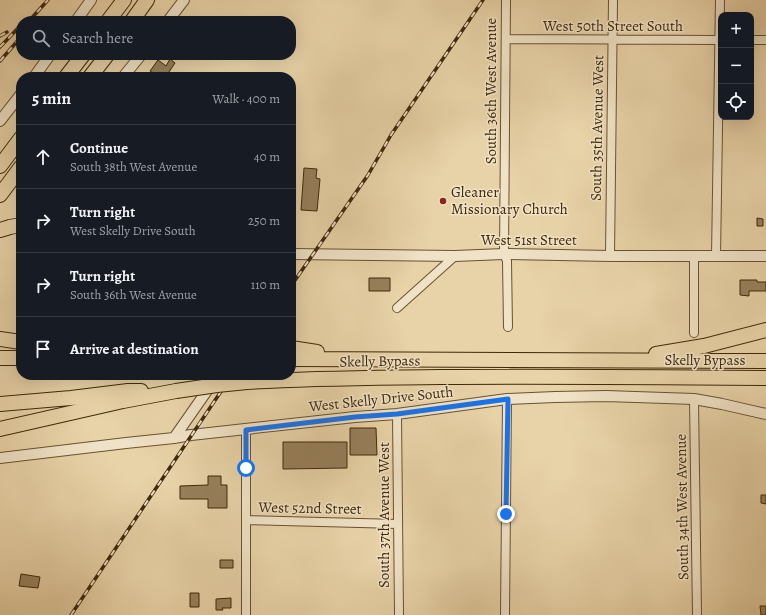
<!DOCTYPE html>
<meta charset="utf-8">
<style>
body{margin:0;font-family:Alegreya,serif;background:#242831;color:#f1f3f6}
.controls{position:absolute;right:12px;top:12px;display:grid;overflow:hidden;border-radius:8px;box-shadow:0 4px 16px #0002}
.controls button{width:36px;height:36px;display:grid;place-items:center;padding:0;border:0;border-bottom:1px solid #363941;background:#171b24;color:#f1f3f6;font:20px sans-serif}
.stop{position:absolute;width:12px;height:12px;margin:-9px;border:3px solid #1a73e8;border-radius:50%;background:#fff}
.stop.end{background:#1a73e8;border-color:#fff;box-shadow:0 1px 4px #0008}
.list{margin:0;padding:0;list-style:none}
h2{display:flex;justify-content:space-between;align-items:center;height:52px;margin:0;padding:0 16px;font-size:17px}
h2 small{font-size:13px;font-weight:400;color:#9ea1a6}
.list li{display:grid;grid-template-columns:26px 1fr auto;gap:12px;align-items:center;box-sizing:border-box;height:64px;padding:0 16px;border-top:1px solid #363941}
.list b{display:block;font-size:15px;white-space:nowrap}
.list p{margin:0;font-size:13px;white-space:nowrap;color:#9ea1a6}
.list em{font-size:13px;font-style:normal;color:#9ea1a6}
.icon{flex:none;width:22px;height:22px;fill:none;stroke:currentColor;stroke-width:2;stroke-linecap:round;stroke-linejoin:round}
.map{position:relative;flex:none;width:766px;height:615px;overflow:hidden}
.search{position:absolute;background:#171b24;box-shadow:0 4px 16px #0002;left:16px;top:16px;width:280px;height:44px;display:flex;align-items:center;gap:10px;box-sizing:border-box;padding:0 14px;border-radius:16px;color:#9ea1a6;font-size:15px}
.panel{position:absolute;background:#171b24;box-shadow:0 4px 16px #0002;left:16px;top:72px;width:280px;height:308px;border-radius:16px}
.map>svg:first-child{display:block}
.building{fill:#97805c;stroke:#3f280a}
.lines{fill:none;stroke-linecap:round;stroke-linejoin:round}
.minor-casing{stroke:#695231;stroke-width:10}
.tertiary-casing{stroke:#695231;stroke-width:12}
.motorway-casing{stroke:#3f280a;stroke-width:16}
.minor{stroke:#f0e2c6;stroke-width:8}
.tertiary{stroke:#f0e2c6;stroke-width:10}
.motorway{stroke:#e8d2a7;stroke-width:14}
.rail-casing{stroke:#3f280a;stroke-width:3.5}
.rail{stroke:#f0e2c6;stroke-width:2;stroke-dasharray:6;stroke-linecap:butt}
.motorway-bridge-casing{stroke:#3f280a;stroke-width:16;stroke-linecap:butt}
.motorway-bridge{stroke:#e8d2a7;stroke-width:14}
.route{stroke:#1a73e8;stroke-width:5}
.poi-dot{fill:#8f2418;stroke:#f0e2c6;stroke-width:1.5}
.labels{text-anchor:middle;stroke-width:3;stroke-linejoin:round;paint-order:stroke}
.street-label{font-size:15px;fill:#3f280a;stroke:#f0e2c6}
.poi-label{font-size:15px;fill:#3f280a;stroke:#f0e2c6;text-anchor:start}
</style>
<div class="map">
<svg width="766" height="615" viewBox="0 0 766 615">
<rect width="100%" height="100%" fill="#e8d2a7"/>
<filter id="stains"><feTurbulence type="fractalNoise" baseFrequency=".005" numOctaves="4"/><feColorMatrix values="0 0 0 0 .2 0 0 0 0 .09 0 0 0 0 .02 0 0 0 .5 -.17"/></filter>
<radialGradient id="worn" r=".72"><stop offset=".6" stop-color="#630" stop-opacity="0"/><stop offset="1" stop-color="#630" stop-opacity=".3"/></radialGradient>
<path class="building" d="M170,59L175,63L167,75L166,74L164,77H159L150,71L158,60L166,66Z
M304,168L317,169L316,178L320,179L317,211L301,210Z
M757,218L763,219V226H757Z
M369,278H390V291H369Z
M740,280H757V282H766V291H749V296L740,295Z
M350,428H376L377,455H350Z
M283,442H347V468L283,469Z
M208,476H221V485H227V508H208V499H180V486L208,485Z
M761,495H766V504L761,503Z
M220,560H233V568H220Z
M21,574L40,577L38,588L19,586Z
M190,593H199V607H190Z
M231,598V608H222L223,610H216V599Z
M760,606H766V615H761Z"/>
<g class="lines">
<defs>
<path id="minor" d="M506,0L504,254L507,261L508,327
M506,39L721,40
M751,40H766
M610,256L613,0
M694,256V333
M716,256L720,0
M397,308L455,256
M694,399L697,615
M397,414L399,615
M246,430V615
M246,520L398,524
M505,615L507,399"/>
<path id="tertiary" d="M76,21L91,0
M168,21L184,0
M34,77L50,55
M123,77L141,55
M0,121L21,94
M291,254L455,256L504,254L610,256H766
M174,438L218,375
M0,458L126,443L174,438L191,435L355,417L397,414L507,399L555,397L606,396L694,399L722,404L766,414"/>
<path id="motorway" d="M108,21L124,0
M132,21L147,0
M66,77L83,55
M90,77L107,55
M0,166L21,138
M0,195L21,167
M0,230L10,227L21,225
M0,339L21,342
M291,348L317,352
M656,354L704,346L766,330
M0,358H21
M291,359L766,361
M247,382C311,378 376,378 440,377C549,376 657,377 766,378
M0,404L71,398L128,391H141
M0,429L123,401L176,391"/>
</defs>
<use href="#minor" class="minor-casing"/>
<use href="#tertiary" class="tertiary-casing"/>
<use href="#motorway" class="motorway-casing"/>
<use href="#minor" class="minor"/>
<use href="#tertiary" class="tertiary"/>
<use href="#motorway" class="motorway"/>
<defs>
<path id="rail" d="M29,21L48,0
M0,36L7,32
M0,47L21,25
M0,61L21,37
M291,286L368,175L391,135L483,0
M71,615L232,375"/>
</defs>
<use href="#rail" class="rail-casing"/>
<use href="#rail" class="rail"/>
<defs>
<path id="motorway-bridge" d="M176,391L217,385L247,382"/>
</defs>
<use href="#motorway-bridge" class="motorway-bridge-casing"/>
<use href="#motorway-bridge" class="motorway-bridge"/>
</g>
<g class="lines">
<path class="route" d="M246,468V430L355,417L397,414L508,399L506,514"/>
</g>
<circle class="poi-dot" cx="443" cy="201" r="4"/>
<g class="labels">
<g class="street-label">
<text x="613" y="31">West 50th Street South</text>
<text transform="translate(491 91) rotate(-90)" y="5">South 36th West Avenue</text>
<text transform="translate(597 128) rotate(-89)" y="5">South 35th Avenue West</text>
<text x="529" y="245">West 51st Street</text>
<text x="705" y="365">Skelly Bypass</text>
<text transform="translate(380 361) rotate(-1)" y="5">Skelly Bypass</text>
<text transform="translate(381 399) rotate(-6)" y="5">West Skelly Drive South</text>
<text transform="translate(682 507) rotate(-91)" y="5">South 34th West Avenue</text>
<text transform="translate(310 508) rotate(1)" y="5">West 52nd Street</text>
<text transform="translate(384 515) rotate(-90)" y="5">South 37th Avenue West</text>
</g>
<g class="poi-label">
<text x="451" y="197">Gleaner<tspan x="451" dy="17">Missionary Church</tspan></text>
</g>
</g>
<rect width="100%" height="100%" filter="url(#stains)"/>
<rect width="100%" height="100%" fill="url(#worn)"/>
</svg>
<div class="controls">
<button>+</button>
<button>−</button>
<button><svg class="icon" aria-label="locate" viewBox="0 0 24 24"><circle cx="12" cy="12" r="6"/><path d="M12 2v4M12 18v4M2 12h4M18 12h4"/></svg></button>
</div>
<div class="stop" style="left:246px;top:468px"></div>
<div class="stop end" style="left:506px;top:514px"></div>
<div class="search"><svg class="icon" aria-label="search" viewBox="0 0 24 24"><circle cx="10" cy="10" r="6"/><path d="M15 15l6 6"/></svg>Search here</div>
<section class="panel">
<h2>5 min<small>Walk · 400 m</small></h2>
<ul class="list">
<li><svg class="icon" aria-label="ahead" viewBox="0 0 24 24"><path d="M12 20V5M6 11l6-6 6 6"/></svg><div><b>Continue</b><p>South 38th West Avenue</p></div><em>40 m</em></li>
<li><svg class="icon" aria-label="right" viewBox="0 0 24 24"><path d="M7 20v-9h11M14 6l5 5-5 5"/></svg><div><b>Turn right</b><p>West Skelly Drive South</p></div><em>250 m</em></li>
<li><svg class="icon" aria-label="right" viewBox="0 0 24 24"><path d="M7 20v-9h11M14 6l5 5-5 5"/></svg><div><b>Turn right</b><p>South 36th West Avenue</p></div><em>110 m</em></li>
<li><svg class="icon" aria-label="arrive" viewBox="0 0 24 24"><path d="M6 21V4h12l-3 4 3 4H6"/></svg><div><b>Arrive at destination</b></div></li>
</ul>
</section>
</div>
